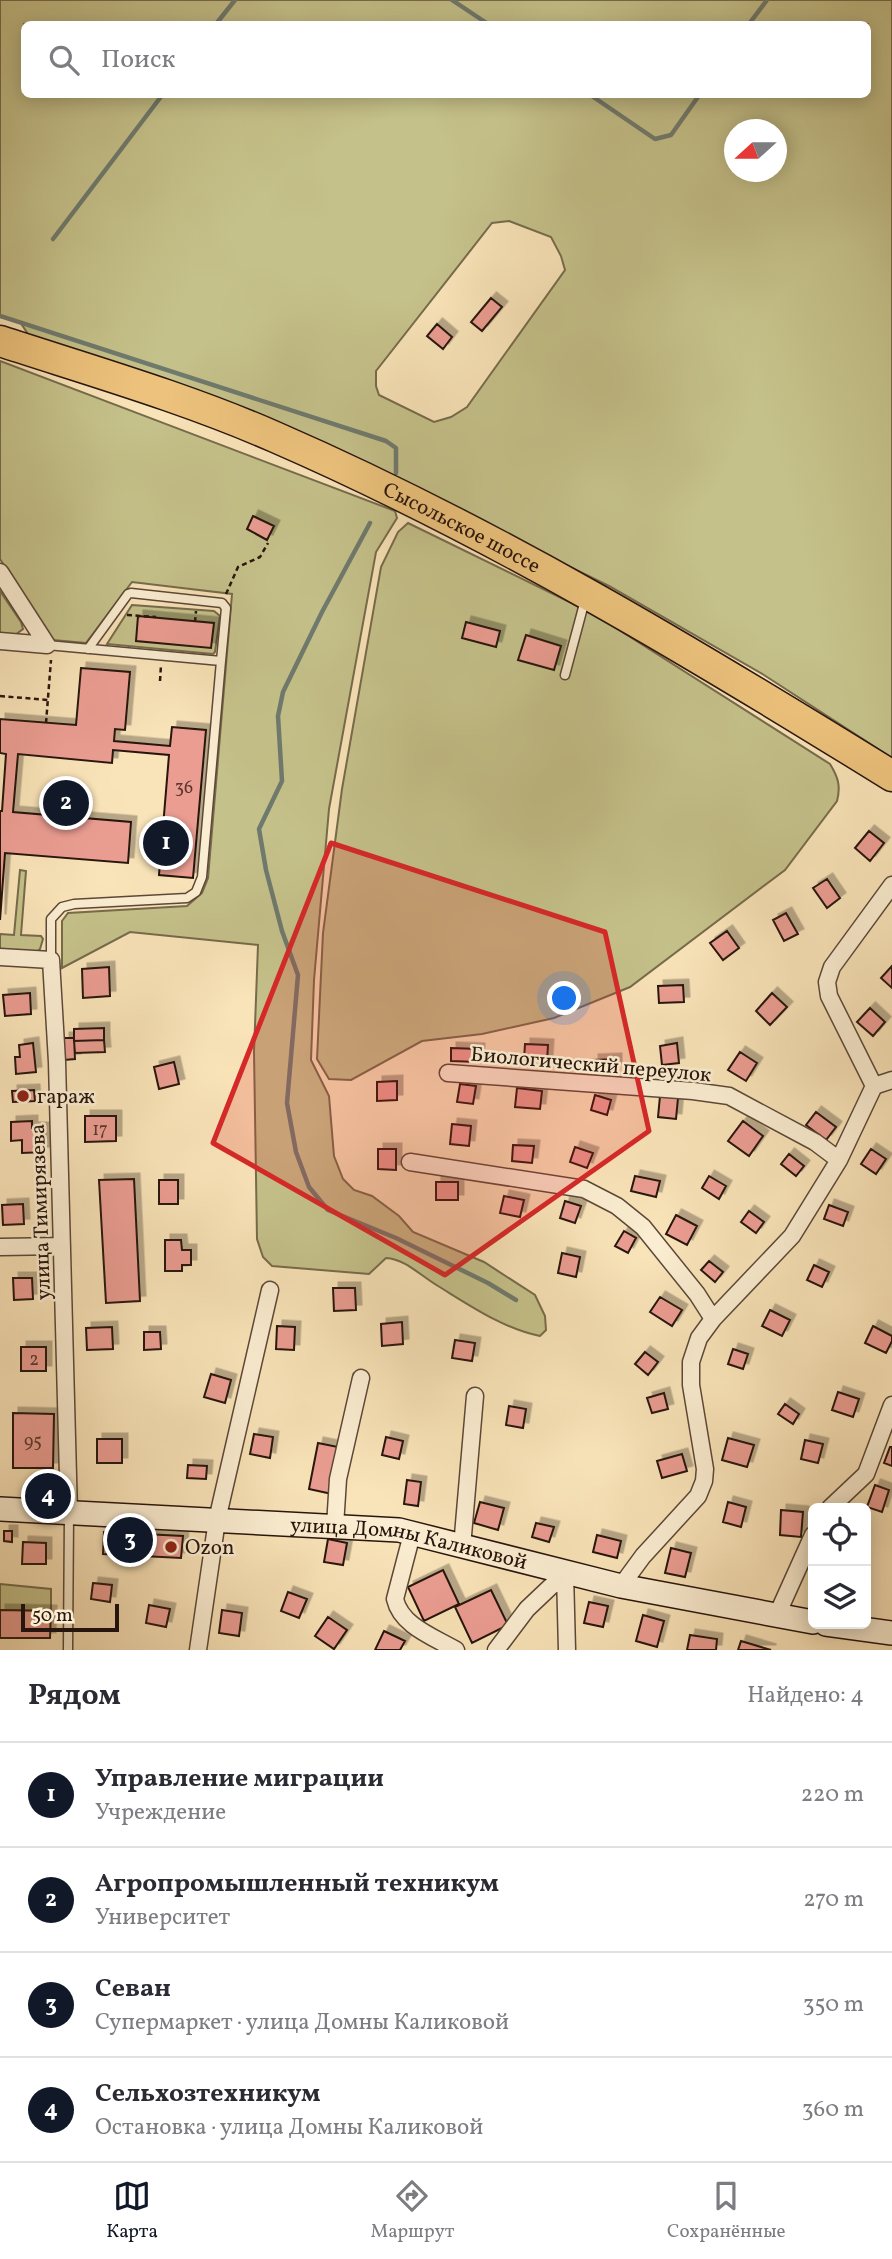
<!DOCTYPE html>
<html lang="ru">
<meta charset="utf-8">
<style>
body{margin:0;font-family:Vollkorn,serif;background:#f2f2f3;color:#2b2b33}
.controls{position:absolute;right:21px;bottom:21px;display:grid;overflow:hidden;border-radius:10px;box-shadow:0 4px 18px #0003}
.controls button{width:63px;height:63px;display:grid;place-items:center;padding:0;border:0;border-bottom:2px solid #e1e1e2;background:#fff;color:#2b2b33;font:35px sans-serif}
.compass{position:absolute;left:724px;top:119px;width:63px;height:63px;border-radius:50%;background:#fff;box-shadow:0 4px 18px #0003;rotate:249deg}
.scale{position:absolute;left:21px;bottom:18px;width:98px;box-sizing:border-box;padding-left:7px;border:4px solid #28150d;border-top:0;font-size:19px;line-height:24px;white-space:nowrap;color:#28150d;-webkit-text-stroke:5px #fbedd1;paint-order:stroke}
.you{position:absolute;left:565px;top:999px;width:24px;height:24px;margin:-18px;border:5px solid #fff;border-radius:50%;background:#1a73e8;box-shadow:0 0 0 10px #1a73e833}
.badge{display:grid;place-items:center;width:46px;height:46px;border-radius:50%;background:#111827;color:#fff;font-size:23px;font-weight:700}
.pin{position:absolute;translate:-50% -50%;border:4px solid #fff;box-shadow:0 2px 7px #0006}
.list{margin:0;padding:0;list-style:none}
h2{display:flex;justify-content:space-between;align-items:center;height:91px;margin:0;padding:0 28px;font-size:30px}
h2 small{font-size:23px;font-weight:400;color:#7c7c81}
.list li{display:grid;grid-template-columns:46px 1fr auto;gap:21px;align-items:center;box-sizing:border-box;height:105px;padding:0 28px;border-top:2px solid #e1e1e2}
.list b{display:block;font-size:26px;white-space:nowrap}
.list p{margin:0;font-size:23px;white-space:nowrap;color:#7c7c81}
.list em{font-size:23px;font-style:normal;color:#7c7c81}
.icon{flex:none;width:38px;height:38px;fill:none;stroke:currentColor;stroke-width:2;stroke-linecap:round;stroke-linejoin:round}
.map{position:relative;flex:none;width:892px;height:1650px;overflow:hidden}
.search{position:absolute;background:#fff;box-shadow:0 4px 18px #0003;left:21px;right:21px;top:21px;height:77px;display:flex;align-items:center;gap:18px;box-sizing:border-box;padding:0 24px;border-radius:10px;color:#7c7c81;font-size:26px}
.sheet{height:511px;background:#fff}
nav{display:flex;justify-content:space-around;align-items:center;box-sizing:border-box;height:98px;border-top:2px solid #e1e1e2;background:#fff;font-size:19px;color:#7c7c81}
nav a{display:grid;justify-items:center;gap:4px}
nav .on{color:#111827}
.map>svg:first-child{display:block}
.green{fill:#c5c18a;stroke:#766b4c;stroke-width:2;fill-rule:evenodd}
.lines{fill:none;stroke-linecap:round;stroke-linejoin:round}
.stream{stroke:#6f7a6e;stroke-width:4.5}
.building{fill:#eb9d92;stroke:#28150d;stroke-width:2;filter:url(#shadow)}
.lane-casing{stroke:#5c4838;stroke-width:11}
.street-casing{stroke:#5c4838;stroke-width:19}
.secondary-casing{stroke:#28150d;stroke-width:26}
.highway-casing{stroke:#28150d;stroke-width:33}
.path{stroke:#28150d;stroke-width:2.5;stroke-dasharray:5 3.5;stroke-linecap:butt}
.lane{stroke:#fbedd1;stroke-width:8}
.street{stroke:#fbedd1;stroke-width:16}
.secondary{stroke:#fbedd1;stroke-width:23}
.highway{stroke:#ecc27c;stroke-width:30}
.marked{fill:#d62828;fill-opacity:0.2;stroke:#d62828;stroke-width:5;stroke-linejoin:round}
.poi-dot{fill:#8f2418;stroke:#fbedd1;stroke-width:2.5}
.labels{text-anchor:middle;stroke-width:5;stroke-linejoin:round;paint-order:stroke}
.number-label{font-size:18px;fill:#59372e}
.street-label{font-size:21px;fill:#28150d;stroke:#fbedd1}
.poi-label{font-size:21px;fill:#28150d;stroke:#fbedd1;text-anchor:start}
</style>
<div class="map">
<svg width="892" height="1650" viewBox="0 0 892 1650">
<defs>
<filter id="shadow"><feDropShadow dx="5.5" dy="-5.5" stdDeviation="0" flood-color="#0004"/></filter>
</defs>
<rect width="100%" height="100%" fill="#f9e3b8"/>
<filter id="stains"><feTurbulence type="fractalNoise" baseFrequency=".00286" numOctaves="4"/><feColorMatrix values="0 0 0 0 .2 0 0 0 0 .09 0 0 0 0 .02 0 0 0 .5 -.17"/></filter>
<radialGradient id="worn" r=".72"><stop offset=".6" stop-color="#630" stop-opacity="0"/><stop offset="1" stop-color="#630" stop-opacity=".3"/></radialGradient>
<path class="green" d="M0,0H892V758L764,675L609,586L439,503L30,337L20,322L0,316ZM24,24H868V94H24ZM734,130H776V172H734ZM509,221L551,237L561,256L565,270L467,407L451,417L434,422L379,395L376,386V371L492,223Z
M0,361L395,511L397,518L376,552L329,809L314,980L311,1060L329,1096L334,1156L343,1179L354,1190L372,1196L399,1216L413,1232L484,1262L535,1295L545,1316L546,1330L540,1336C504,1329 469,1305 438,1286C421,1276 405,1259 386,1258L369,1274L272,1266L263,1257L257,1239L254,1052L258,945L130,932L62,968V921L68,913L187,906L202,893L208,878L232,594L132,582L86,643L53,640L0,559Z
M408,523L594,614L830,764C838,777 841,786 837,801L785,870L630,987L554,1018L482,1034L422,1041L351,1080L329,1079L317,1059L323,933L342,789L381,567L398,532Z
M0,591L21,622L23,629L15,635L0,634Z
M132,605L214,611L220,616L215,652L213,654L107,644Z
M20,870L26,871L21,935L41,936L43,939L40,949L34,954L0,952V934L14,935Z
M0,1584L51,1589V1611L0,1610Z"/>
<g class="lines">
<path class="stream" d="M452,0L488,24
M216,24L235,0
M749,24L767,0
M589,94L655,139L671,135L700,94
M53,239L163,94
M0,316L386,441L396,448V473
M370,523L322,612L283,692L278,716L282,781L259,829L266,870L282,931L298,975L287,1103L296,1152L309,1187L328,1210L396,1238L488,1283L516,1300"/>
</g>
<path class="building" d="M491,298L502,307L482,331L471,322Z
M437,324L452,337L443,349L427,336Z
M253,516L274,526L267,540L247,529Z
M138,616L214,623L211,648L136,641Z
M466,622L500,631L496,647L462,638Z
M526,635L561,646L554,670L518,660Z
M81,668L130,672L125,730L115,729L114,741L170,746L172,727L206,730L193,878L159,875L169,755L113,750L112,763L18,754L13,812L131,822L128,863L5,853L0,920V811H2L6,754L0,753V719L76,725Z
M869,831L884,843L870,861L855,848Z
M827,879L840,898L827,908L813,888Z
M786,913L798,934L784,941L773,920Z
M727,931L739,948L723,960L710,943Z
M892,966V988L881,978Z
M109,967L110,996L83,998L82,969Z
M683,985L684,1002L659,1003L658,986Z
M30,993L31,1014L5,1016L3,995Z
M772,993L787,1007L770,1025L756,1011Z
M870,1008L885,1022L873,1036L857,1022Z
M104,1028V1040L74,1041V1029Z
M64,1038H74L75,1059L64,1060Z
M104,1040L105,1052L75,1053L74,1041Z
M33,1043L36,1072L16,1074L15,1057H20L19,1045Z
M677,1043L679,1063L662,1065L660,1046Z
M525,1044L548,1045L547,1061L524,1060Z
M451,1048L479,1049L478,1062L451,1061Z
M740,1052L757,1063L746,1081L728,1070Z
M616,1059V1070L594,1072L593,1060Z
M174,1062L179,1084L159,1089L154,1067Z
M397,1081V1100L377,1101V1082Z
M460,1084L476,1086L473,1104L457,1102Z
M517,1088L542,1091L540,1109L515,1107Z
M34,1090L35,1101L13,1102L12,1091Z
M595,1095L611,1100L607,1115L591,1110Z
M660,1096L678,1098L676,1119L658,1117Z
M816,1112L836,1127L826,1140L806,1125Z
M85,1116H116V1141L85,1142Z
M32,1121V1128H45V1152L22,1153V1140L11,1141V1122Z
M743,1121L763,1136L749,1156L728,1141Z
M452,1124L471,1126L469,1146L450,1144Z
M513,1145L534,1146L532,1163L512,1161Z
M575,1147L593,1153L587,1168L570,1162Z
M378,1149H396V1170L378,1169Z
M871,1149L886,1159L876,1174L861,1164Z
M789,1154L804,1166L796,1176L781,1164Z
M635,1176L660,1181L656,1197L631,1191Z
M709,1176L726,1186L719,1199L702,1188Z
M134,1179L140,1301L106,1303L99,1180Z
M159,1180H178V1204H159Z
M436,1182H458V1200H436Z
M504,1196L524,1200L520,1217L500,1213Z
M565,1201L581,1206L575,1223L560,1218Z
M23,1204L24,1224L3,1225L2,1205Z
M829,1205L848,1212L843,1226L824,1219Z
M749,1211L764,1222L756,1233L741,1222Z
M676,1215L697,1226L687,1245L666,1234Z
M624,1231L636,1238L628,1253L615,1246Z
M165,1240H181L182,1250H191V1265H182V1271H165Z
M562,1253L580,1257L576,1277L558,1273Z
M709,1261L723,1272L715,1282L701,1270Z
M814,1265L829,1272L822,1287L807,1280Z
M13,1278H32L33,1299L14,1300Z
M333,1288H355L356,1310L334,1311Z
M660,1297L682,1310L672,1326L650,1312Z
M770,1310L790,1320L782,1336L762,1326Z
M402,1322L403,1344L382,1346L381,1324Z
M277,1326L295,1327L294,1350L276,1349Z
M873,1326L892,1336V1341L886,1353L865,1343Z
M112,1327L113,1349L87,1350L86,1328Z
M144,1332H160L161,1349L144,1350Z
M455,1340L475,1343L472,1361L452,1358Z
M21,1347H46V1371H21Z
M733,1349L748,1354L743,1369L728,1364Z
M645,1352L658,1362L648,1375L635,1364Z
M211,1374L231,1380L225,1403L204,1397Z
M838,1392L859,1399L853,1417L832,1410Z
M664,1393L668,1409L652,1413L647,1398Z
M785,1404L799,1414L793,1424L778,1414Z
M509,1406L526,1409L523,1428L506,1425Z
M13,1413L54,1414L53,1468H13Z
M254,1434L273,1437L270,1458L250,1454Z
M386,1437L403,1441L399,1459L382,1455Z
M728,1438L754,1445L747,1467L722,1460Z
M97,1439H122V1463H97Z
M805,1440L823,1444L818,1463L801,1459Z
M318,1443L338,1447L332,1494L309,1489Z
M890,1447H892V1466L884,1463Z
M682,1454L687,1471L662,1478L657,1461Z
M188,1465L207,1466L206,1479L187,1478Z
M407,1480L421,1482L418,1506L404,1504Z
M875,1485L889,1490L882,1512L867,1507Z
M480,1502L504,1508L498,1530L474,1523Z
M728,1502L746,1507L741,1527L723,1522Z
M781,1510L803,1512L801,1537L780,1535Z
M536,1523L554,1527L549,1542L532,1537Z
M4,1531H12V1542L4,1541Z
M104,1532L183,1536L181,1558L103,1554Z
M597,1535L621,1541L617,1558L593,1552Z
M328,1539L347,1543L343,1565L324,1562Z
M23,1542L46,1543V1564H22Z
M671,1548L691,1553L685,1577L665,1573Z
M443,1570L459,1604L424,1621L408,1587Z
M93,1583L112,1585L110,1602L91,1599Z
M491,1590L508,1625L472,1643L455,1607Z
M288,1592L307,1599L299,1618L281,1611Z
M589,1602L608,1606L603,1627L584,1623Z
M149,1605L170,1609L166,1627L146,1623Z
M0,1610L51,1611L50,1638H0Z
M222,1610L242,1613L239,1636L219,1633Z
M643,1615L664,1621L657,1647L636,1641Z
M328,1617L347,1630L334,1649L315,1636Z
M384,1631L405,1641L400,1650H375Z
M690,1635L717,1639L716,1650H687Z
M741,1641L771,1650H738Z"/>
<g class="lines">
<defs>
<path id="lane" d="M47,645L221,661L202,877L196,892L187,898L74,904L62,907L51,919V960
M88,649L128,594L131,593L222,603L226,608L221,661
M565,675L585,600
M68,1650L69,1514"/>
<path id="street" d="M0,572L47,645
M0,641L47,645
M0,957L51,960L57,1062L69,1514
M448,1073L693,1091L729,1096L815,1142L839,1160
M874,1086L892,1080
M410,1162L584,1189L617,1206L643,1227L697,1294L713,1319
M0,1247L62,1246
M830,1508L866,1474L892,1405
M335,1526L338,1479L361,1378
M412,1534L395,1599C401,1626 434,1637 456,1650
M462,1547L475,1396
M565,1573L567,1650
M621,1586L643,1556L698,1496L704,1481L705,1469L691,1385V1362L699,1338L713,1319L792,1236L839,1160L874,1086L829,996L827,982L832,967L892,885
M777,1615L813,1535
M198,1650L217,1520L270,1290
M496,1650L527,1609L565,1573"/>
<g id="secondary">
<path id="s1" d="M0,1509L399,1530L621,1586L813,1622"/>
<path d="M826,1624L892,1633"/>
</g>
<g id="highway">
<path id="s2" d="M0,341C92,371 186,398 275,437C491,531 692,652 892,776"/>
</g>
</defs>
<use href="#lane" class="lane-casing"/>
<use href="#street" class="street-casing"/>
<use href="#secondary" class="secondary-casing"/>
<use href="#highway" class="highway-casing"/>
<path class="path" d="M226,594L238,567L260,557L268,543
M127,615L156,617
M195,622L196,611
M160,681L161,665
M0,696L48,700
M46,723L51,660"/>
<use href="#lane" class="lane"/>
<use href="#street" class="street"/>
<use href="#secondary" class="secondary"/>
<use href="#highway" class="highway"/>
</g>
<path class="marked" d="M331,843L605,932L649,1131L445,1275L213,1143Z"/>
<g class="poi-dot">
<circle cx="23" cy="1096" r="7"/>
<circle cx="171" cy="1547" r="7"/>
</g>
<g class="labels">
<g class="number-label">
<text x="184" y="793">36</text>
<text x="100" y="1135">17</text>
<text x="34" y="1365">2</text>
<text x="33" y="1447">95</text>
</g>
<g class="street-label">
<text dy="7" stroke="none"><textPath href="#s2" startOffset="499">Сысольское шоссе</textPath></text>
<text transform="translate(591 1064) rotate(5)" y="7">Биологический переулок</text>
<text transform="translate(40 1212) rotate(-92)" y="7">улица Тимирязева</text>
<text dy="7" stroke="none"><textPath href="#s1" startOffset="411">улица Домны Каликовой</textPath></text>
</g>
<g class="poi-label">
<text x="37" y="1103">гараж</text>
<text x="185" y="1554">Ozon</text>
</g>
</g>
<rect width="100%" height="100%" filter="url(#stains)"/>
<rect width="100%" height="100%" fill="url(#worn)"/>
</svg>
<div class="controls">
<button><svg class="icon" aria-label="locate" viewBox="0 0 24 24"><circle cx="12" cy="12" r="6"/><path d="M12 2v4M12 18v4M2 12h4M18 12h4"/></svg></button>
<button><svg class="icon" aria-label="layers" viewBox="0 0 24 24"><path d="M12 4l9 5-9 5-9-5zM3 14l9 5 9-5"/></svg></button>
</div>
<svg class="compass" viewBox="-18 -18 36 36"><path d="M0-13l5 13h-10z" fill="#e53935"/><path d="M0 13l5-13h-10z" fill="#7c7c81"/></svg>
<div class="scale">50 m</div>
<div class="you"></div>
<div class="pin badge" style="left:166px;top:843px">1</div>
<div class="pin badge" style="left:66px;top:803px">2</div>
<div class="pin badge" style="left:130px;top:1540px">3</div>
<div class="pin badge" style="left:48px;top:1496px">4</div>
<div class="search"><svg class="icon" aria-label="search" viewBox="0 0 24 24"><circle cx="10" cy="10" r="6"/><path d="M15 15l6 6"/></svg>Поиск</div>
</div>
<section class="sheet">
<h2>Рядом<small>Найдено: 4</small></h2>
<ul class="list">
<li><span class="badge">1</span><div><b>Управление миграции</b><p>Учреждение</p></div><em>220 m</em></li>
<li><span class="badge">2</span><div><b>Агропромышленный техникум</b><p>Университет</p></div><em>270 m</em></li>
<li><span class="badge">3</span><div><b>Севан</b><p>Супермаркет · улица Домны Каликовой</p></div><em>350 m</em></li>
<li><span class="badge">4</span><div><b>Сельхозтехникум</b><p>Остановка · улица Домны Каликовой</p></div><em>360 m</em></li>
</ul>
</section>
<nav>
<a class="on"><svg class="icon" aria-label="map" viewBox="0 0 24 24"><path d="M3 6l6-2 6 2 6-2v14l-6 2-6-2-6 2zM9 4v14M15 6v14"/></svg>Карта</a>
<a><svg class="icon" aria-label="directions" viewBox="0 0 24 24"><path d="M12 3l9 9-9 9-9-9zM9 14v-3h6M13 9l2 2-2 2"/></svg>Маршрут</a>
<a><svg class="icon" aria-label="saved" viewBox="0 0 24 24"><path d="M7 4h10v16l-5-4-5 4z"/></svg>Сохранённые</a>
</nav>
